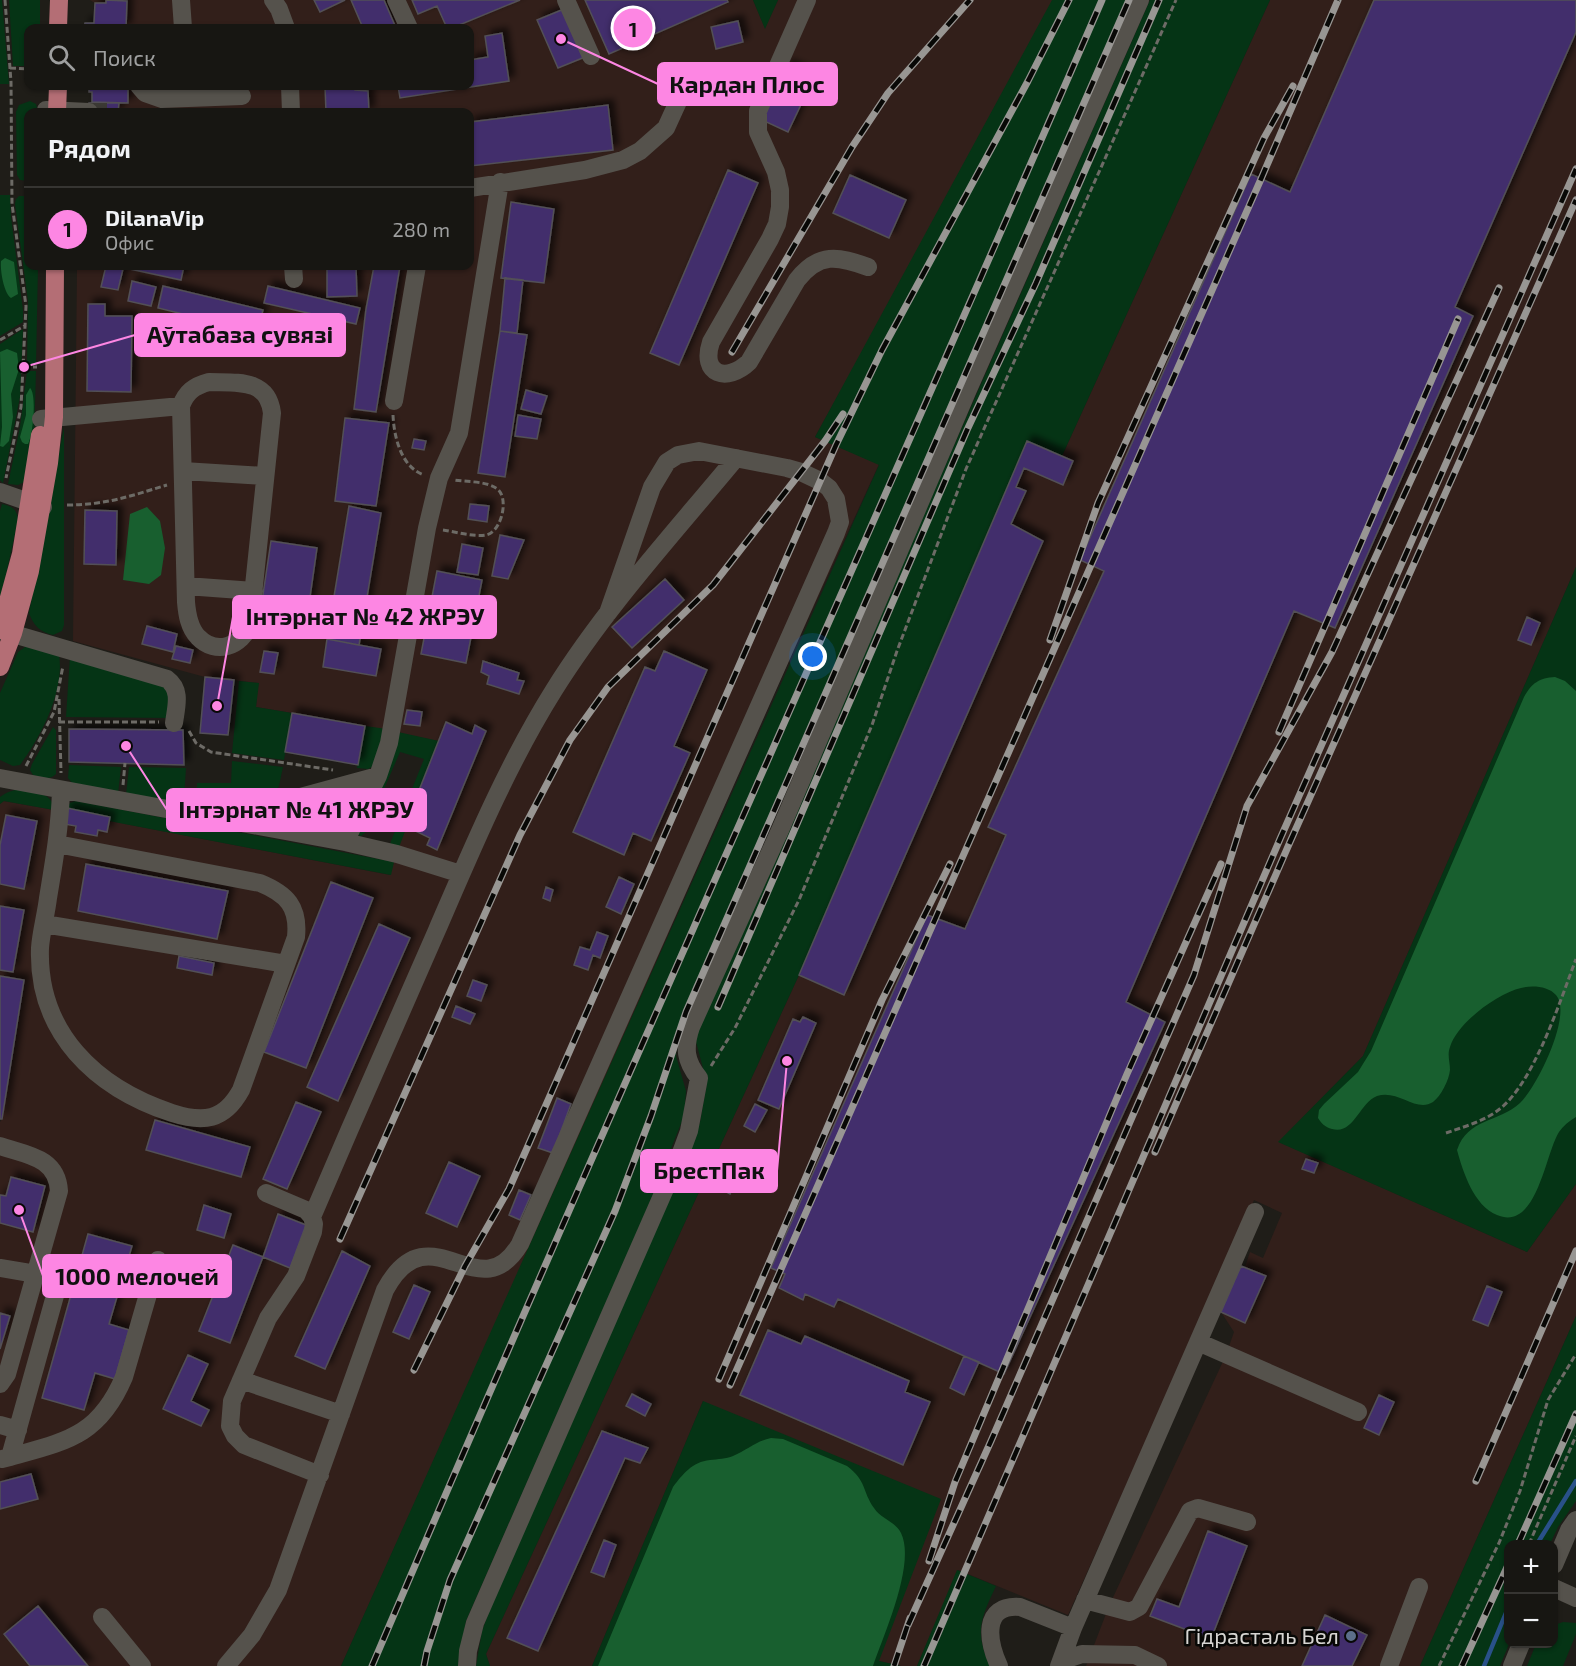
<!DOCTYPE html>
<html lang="ru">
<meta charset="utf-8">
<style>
body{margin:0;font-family:"Exo 2",sans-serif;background:#242320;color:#f1f3f6}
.controls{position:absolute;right:18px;bottom:18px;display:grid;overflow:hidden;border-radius:12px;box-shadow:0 2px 4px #0004}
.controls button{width:54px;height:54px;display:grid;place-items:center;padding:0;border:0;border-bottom:2px solid #363532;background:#171612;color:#f1f3f6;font:30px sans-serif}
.you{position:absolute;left:813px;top:657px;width:21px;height:21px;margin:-15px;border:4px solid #fff;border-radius:50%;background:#1a73e8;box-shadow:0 0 0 9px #1a73e833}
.badge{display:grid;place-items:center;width:39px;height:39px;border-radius:50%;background:#fd86e3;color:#111;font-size:20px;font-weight:700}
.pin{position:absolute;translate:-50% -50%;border:3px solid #fff;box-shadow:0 2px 6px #0006}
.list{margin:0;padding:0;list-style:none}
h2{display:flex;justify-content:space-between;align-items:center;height:78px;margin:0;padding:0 24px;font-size:26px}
h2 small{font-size:20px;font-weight:400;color:#9e9f9f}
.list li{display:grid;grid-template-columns:39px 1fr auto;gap:18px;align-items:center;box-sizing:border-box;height:84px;padding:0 24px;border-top:2px solid #363532}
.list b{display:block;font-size:22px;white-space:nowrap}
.list p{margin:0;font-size:20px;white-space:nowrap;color:#9e9f9f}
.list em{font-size:20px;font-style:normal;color:#9e9f9f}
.icon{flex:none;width:33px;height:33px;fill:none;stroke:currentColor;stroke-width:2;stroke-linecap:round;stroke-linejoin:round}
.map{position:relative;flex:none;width:1576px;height:1666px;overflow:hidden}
.search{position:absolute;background:#171612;box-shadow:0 2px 4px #0004;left:24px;top:24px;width:450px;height:66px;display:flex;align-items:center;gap:15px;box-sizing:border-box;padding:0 21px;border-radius:12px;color:#9e9f9f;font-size:22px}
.panel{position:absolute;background:#171612;box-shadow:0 2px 4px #0004;left:24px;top:108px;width:450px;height:162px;border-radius:12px}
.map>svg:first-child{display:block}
.industrial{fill:#321f1a}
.green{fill:#053415}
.forest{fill:#185f2f}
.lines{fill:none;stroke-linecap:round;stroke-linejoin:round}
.stream{stroke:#295189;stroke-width:4.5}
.building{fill:#422e6c;stroke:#525056;stroke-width:1.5;filter:url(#shadow)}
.minor-tunnel{stroke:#3b3934;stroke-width:18;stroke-dasharray:18 9;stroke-linecap:butt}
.path{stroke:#6d6b66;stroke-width:3;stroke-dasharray:6 3;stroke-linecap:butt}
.minor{stroke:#55524c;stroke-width:18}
.major{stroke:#b46e75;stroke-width:18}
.rail-casing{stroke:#989693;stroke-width:7}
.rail{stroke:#080806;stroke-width:4.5;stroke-dasharray:14;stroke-linecap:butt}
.service-dot{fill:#5c6f8a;stroke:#080806;stroke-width:2}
.labels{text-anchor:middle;stroke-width:5;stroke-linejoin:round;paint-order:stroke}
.poi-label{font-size:22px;fill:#d7d5d2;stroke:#080806;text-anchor:end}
.leader{fill:none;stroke:#fd86e3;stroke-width:2}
.callout-dot{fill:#fd86e3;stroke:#080806;stroke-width:2}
.callout{fill:#fd86e3;stroke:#fd86e3;stroke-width:2}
.callout-label{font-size:24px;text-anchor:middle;font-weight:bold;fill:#111}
</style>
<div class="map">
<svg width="1576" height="1666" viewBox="0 0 1576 1666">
<defs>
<filter id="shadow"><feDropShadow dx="5.5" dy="-5.5" stdDeviation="3" flood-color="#0009"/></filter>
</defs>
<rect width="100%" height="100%" fill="#1f1d18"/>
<path class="industrial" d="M90,0H753L765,28L778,0H1058L815,437L879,464L761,722L559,1183L341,1666H0V1122L2,1119H0V804L3,801L66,812L67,808L110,817V821L390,875L405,826L438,741L365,726L358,765L285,752L292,713L256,707L258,683L205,677L73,641L77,269L78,266H470V112H89V103L92,102V93L89,92V86H470V28H84L85,23H94L95,3Z
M1270,0H1576V567L1363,1056L1279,1142L1527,1252L1576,1184V1316L1420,1666H1086L1109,1606L1226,1355L1234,1332L1221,1312L1241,1266L1245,1267L1250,1252L1263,1258L1282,1213L1254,1200L1068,1615L958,1570L917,1666H901L879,1661L703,1401L592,1666H490L486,1654L799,975L1027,441L1062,456Z"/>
<path class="green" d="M0,0H2L9,84H0Z
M9,0H40V28H28V66H13Z
M753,0H778L765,29Z
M1052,0H1129L687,1012L677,1040L676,1056L686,1091L684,1116L647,1209L466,1621L458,1666H341L879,465L815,437Z
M1150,0H1270L1062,456L1027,442L799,975L486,1654L490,1666H476L482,1631L489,1612L692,1147L700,1122L707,1083L696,1042L698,1027Z
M30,101L36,104L38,112H28V181L20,180L17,175L16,112L19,105Z
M0,195H10L11,217L23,310V322L0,336Z
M19,196H28V266H38L36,364H27L28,301L15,204L16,199Z
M23,329L20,397L3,483L0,480V344Z
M27,371H36L34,440L24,482L18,485L8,484L20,427Z
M64,427V625L62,631L53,635C40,632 33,625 29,613Z
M2,504C12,506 17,509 18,520L0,602V511Z
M1576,567V1184L1527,1252L1278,1142L1363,1056Z
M28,645L59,655C65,690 41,737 20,765L13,766L0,760V693L18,652Z
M70,656L158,680L170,691L168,718L66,717Z
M239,681L259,683L256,707L292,713L284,760L232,753Z
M365,726L387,729L374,766L368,769L357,768Z
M53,727L56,730V774C50,781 41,777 33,775L30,770L32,764Z
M398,732L439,741L398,850L390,845L391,841L424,759L400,752L365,833L361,836L358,835Z
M232,761L283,767L279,786L274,795C253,801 219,814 199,800L197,793V783H231Z
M69,765L121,767L118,794L72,783L68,778Z
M129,767L186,768L184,798L177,803L126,795Z
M23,790C38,794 52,792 54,810L4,801L0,804V797C7,792 14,789 23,790Z
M76,801L394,862L391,875L109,821L110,817L67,808L70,803Z
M1576,1316V1501L1558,1527L1550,1544H1508L1509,1644L1500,1666H1420Z
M703,1401L941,1499L879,1661L901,1666H592Z
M957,1570L996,1586C981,1618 974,1632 990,1666H917Z
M1563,1622L1576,1623V1634L1563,1666H1527L1536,1644H1554V1625Z"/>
<path class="forest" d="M5,258L14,262L18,294L11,298C4,293 0,271 1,261Z
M7,349L17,353L19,369L11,394L13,417L9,441L3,447L0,446L2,427L0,352Z
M30,388C37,394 33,435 28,444H25L22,442L20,437L26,415V395Z
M147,507L160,521L165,548L161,575L149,584L123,580L130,514Z
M1555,677L1565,681L1576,691V1117C1569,1121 1563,1126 1559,1132C1545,1154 1537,1232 1497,1215C1474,1206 1463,1172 1457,1150C1468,1118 1498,1123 1520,1103C1537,1087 1573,1014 1556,995C1548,986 1532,985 1521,988C1498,993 1457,1023 1450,1047C1447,1055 1450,1062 1450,1070C1449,1080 1441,1096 1433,1102C1416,1113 1398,1089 1377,1096C1359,1103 1354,1135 1332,1129C1325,1127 1321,1123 1318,1118L1319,1110L1324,1104L1358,1072L1371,1051L1524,697C1532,683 1539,678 1555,677Z
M771,1438L783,1439L847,1466C867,1481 862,1491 874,1508C881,1519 895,1521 901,1533C916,1564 884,1634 873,1666H598L673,1487C683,1474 692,1462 710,1460C718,1459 726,1459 733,1456C747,1450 756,1441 771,1438Z"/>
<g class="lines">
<path class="stream" d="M1537,1544L1576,1481
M1484,1666L1508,1608"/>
</g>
<path class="building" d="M106,0L127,1L126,28H84L85,23H94L95,3H106Z
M314,0H345L320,12Z
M351,0H384L396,28H363Z
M412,0H520L452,28H447L437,6L418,14Z
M585,0H727L728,2L609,54Z
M1374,0H1576V32L1455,307L1473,316L1335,628L1294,611L1126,1002L1165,1022L1004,1374L838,1299L834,1307L805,1294L803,1300L779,1288L785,1274L771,1268L927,915L965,929L1006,835L988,827L1104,571L1080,560L1251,174L1290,192Z
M564,9L585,57L558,68L537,20Z
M738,21L743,42L716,49L711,27Z
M502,33L509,81L400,98L398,86H470V60L488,57L485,36Z
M787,65L814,77L788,132L762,120Z
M89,86H133V88L128,87V103L92,102V92H89Z
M325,86H355V90L368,91L369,112H326Z
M89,103H119L118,112H89Z
M608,105L613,150L470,166V122Z
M728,170L758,183L679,365L650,353Z
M850,175L906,200L889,238L833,213Z
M511,202L554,209L544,283L501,278Z
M106,266H116L123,269L118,290L101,287Z
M116,266H184L181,280Z
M327,266H356L357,296L327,297Z
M374,266H400L376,412L354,409L366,309Z
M505,278L523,280L517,333L500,331Z
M132,281L156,287L151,306L128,301Z
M163,286L263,310L257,332L158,308Z
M268,286L360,308L356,324L264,303Z
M88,304H105V316H132L131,392L87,391Z
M500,331L527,335L505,477L478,473Z
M526,390L547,396L541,414L521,409Z
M518,415L541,419L537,439L515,436Z
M345,418L389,423L376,506L335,501Z
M414,439L426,441L424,450L412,448Z
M1027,441L1073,461L1063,485L1024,468L1016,487L1026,491L1011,524L1043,541L844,995L799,975Z
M470,504L489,506L487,522L468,519Z
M349,506L381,513L359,645L327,639Z
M85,510L117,511L116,565L84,564Z
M500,535L524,540L508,579L492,576Z
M271,541L317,548L307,618L293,616L291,633L258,628Z
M462,544L483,548L478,575L457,572Z
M437,571L482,580L466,663L421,654Z
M665,579L684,600L632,648L612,627Z
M1527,617L1540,623L1531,645L1518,640Z
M147,626L177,634L173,652L142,644Z
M327,639L381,649L376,676L323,667Z
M176,646L193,650L190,663L172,659Z
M264,651L278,653L274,674L260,672Z
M664,651L707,670L674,746L690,753L651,841L633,833L624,855L573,832L645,667L655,671Z
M483,661L519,673L517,680L524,681L519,694L487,684L489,676L481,672Z
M205,677L234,680L228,735L200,733Z
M407,710L422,712L420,726L404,724Z
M292,713L365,726L358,765L285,752Z
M446,722L472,734L475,725L486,731L437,850L427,845L430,838L405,826Z
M69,729L183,730L184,765L69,762Z
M67,808L110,817L107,832L98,830L97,836L75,832L76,826L64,824Z
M6,815L37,821L24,889L0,884V845Z
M86,864L228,891L217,939L78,911Z
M619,877L634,884L621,914L606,907Z
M331,882L373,898L306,1068L264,1052Z
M546,887L553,890L550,901L543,898Z
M0,906L24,910L13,972L0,970Z
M379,924L410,938L338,1101L307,1087Z
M597,932L608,936L600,958L593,955L588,970L574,965L580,947L590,950Z
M179,956L214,963L212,975L177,968Z
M0,976L24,980L2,1119H0Z
M473,980L487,985L481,1001L467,996Z
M456,1006L475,1014L470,1024L452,1017Z
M803,1017L816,1023L779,1109L758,1100L793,1019L800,1022Z
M557,1098L571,1104L553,1153L538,1148Z
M296,1102L321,1112L287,1189L263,1179Z
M755,1104L767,1110L755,1132L744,1126Z
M155,1120L250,1147L241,1177L146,1150Z
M1306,1159L1318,1163L1314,1173L1302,1169Z
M449,1162L480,1176L457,1227L426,1213Z
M721,1170L737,1177L730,1194L713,1185Z
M11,1177L45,1186L33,1232L0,1223V1195L6,1196Z
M519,1190L531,1195L520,1220L509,1215Z
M204,1205L231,1214L224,1238L197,1230Z
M278,1214L306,1225L290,1268L263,1257Z
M88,1234L132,1246L109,1324L129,1330L115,1379L95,1373L84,1410L42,1398Z
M233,1245L263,1257L230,1343L199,1331Z
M342,1251L370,1266L325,1369L295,1356Z
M1241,1266L1266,1276L1245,1323L1221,1312Z
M414,1285L430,1292L409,1339L393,1332Z
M1487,1286L1502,1292L1488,1326L1473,1320Z
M0,1313L10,1316L0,1349Z
M768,1330L801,1344L805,1336L909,1381L905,1392L930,1402L903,1465L740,1395Z
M188,1355L208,1364L191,1401L209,1410L201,1426L163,1409Z
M964,1356L979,1362L964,1395L950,1388Z
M632,1394L651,1404L645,1416L626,1406Z
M1379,1395L1394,1402L1379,1435L1364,1428Z
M602,1431L648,1448L640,1463L625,1458L538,1651L507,1638Z
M31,1474L38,1499L0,1509V1482Z
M1208,1531L1247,1546L1211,1639L1150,1616L1157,1599L1179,1607Z
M604,1540L616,1545L604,1577L591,1572Z
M38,1606L88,1666H30L4,1634Z
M1325,1615L1367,1635L1352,1666H1302Z"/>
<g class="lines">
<path class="minor-tunnel" d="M89,112H107"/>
<path class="path" d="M5,0L11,82L12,204L26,306L21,407L6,478
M10,68L28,69
M0,340L26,325
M24,367H37
M393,415C394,437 401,467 424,475
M67,505C105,505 131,496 167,485
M443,530C456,532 473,537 486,535C502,532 510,496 496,488C485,481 467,482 454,480
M59,699L61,773
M59,722H159
M189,731L196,743L211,752L333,770
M26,766L54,712L63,666
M123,785L125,763
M711,1066L735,1028L799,900L872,725L897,651L966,469L1176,0
M1446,1133C1463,1127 1482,1122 1497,1111C1533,1086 1560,1001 1576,959
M1529,1544L1576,1436
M1439,1666L1499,1543L1520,1491L1548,1400L1576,1354"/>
<path class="minor" d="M181,0L183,28
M273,0L279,9L286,28
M396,0L409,28
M566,0L591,56
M807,0L758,111V132L776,172L780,190V207L777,224L770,239L711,342C700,375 727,383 749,362L797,280C819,252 838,256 868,267
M139,86L145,93L162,99L242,96
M290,86L291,112
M46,110L89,112
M470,188L585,170L623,160L640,151L666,128L687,82
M293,266L294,279
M209,382C236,383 268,378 272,413L250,624C242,646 216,656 198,637C189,628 187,614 186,602L181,406C186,392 194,386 209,382Z
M394,401L417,266
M41,419L181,406
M183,471L265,476
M0,492L43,507
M186,586L254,591
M0,630L167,679C182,690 176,707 174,723
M0,778L345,842L397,854L461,874
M223,818L378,776
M345,842L378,776L389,743L427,528L439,478L459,433L462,415L500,182
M57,844L260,883C287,894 299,907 296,937L241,1090C224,1121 203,1123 172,1113C96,1088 37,1033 40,948C41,932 46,915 48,898C54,862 60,827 61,790
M44,924L286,964
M0,1146C27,1155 57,1157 59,1191L7,1374L0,1384
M266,1193L306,1210L312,1217L314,1224L313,1232L296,1276L268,1318L232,1401L230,1426L235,1436L244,1445L320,1475
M312,1217C353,1121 395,1025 437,930C472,849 507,765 554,690C606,607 673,534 736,458
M0,1268L36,1274
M1198,1342L1358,1412
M241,1380L341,1414
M0,1425L18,1430
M10,1457C67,1441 99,1436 124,1377L158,1260
M2,1459L10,1457L63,1267
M1554,1565L1569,1530L1576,1520
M1554,1588L1576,1598
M1085,1600L1130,1612L1139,1607L1190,1511L1198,1508L1247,1522
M102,1617L142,1666
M1073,1628L1255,1212
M1061,1661L1082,1654L1135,1655L1158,1666
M226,1666L252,1635L278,1590L385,1290C430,1207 479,1313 520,1244L836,533L840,522L836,499L829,488L820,481L801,472L787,468L699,451L678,455L667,462L652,487L608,613
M467,1666L468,1651L475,1623L682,1150L689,1131L699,1078C685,1061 684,1048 691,1027L781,828L967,392L1140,0
M999,1666C988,1642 981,1604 1020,1607L1073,1628L1059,1666
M1389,1666L1419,1587
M1512,1666L1521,1644"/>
<path class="major" d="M58,28L59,0
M57,112L58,86
M0,630L21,554L40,435
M0,667L13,633L30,571L49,463L54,417L55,266"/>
<defs>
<path id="rail" d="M732,352L852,147L888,93L970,0
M1050,640L1098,503L1264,138L1293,86
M1279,732L1458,319
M718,1007L967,430L1036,283L1159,0
M1155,1152L1290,842L1576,200
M340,1239L520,835L570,740L608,687L713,585L825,441L843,414
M414,1370L465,1266L509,1189L836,445L882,350L1028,81L1069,0
M719,1379L882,1000L950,864
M730,1385L1261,179L1338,0
M1476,1481L1576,1251
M1518,1544L1576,1414
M929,1561L955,1482L1127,1074L1221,864
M908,1625L991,1441L1194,975L1247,806L1332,652L1499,288
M372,1666C610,1108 861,556 1102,0
M424,1666L427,1651L450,1580L615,1211L651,1116L686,1012L1129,0
M894,1666L910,1618
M924,1666L1280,839L1576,169
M1462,1666L1508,1565"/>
</defs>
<use href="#rail" class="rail-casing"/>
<use href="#rail" class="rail"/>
</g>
<circle class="service-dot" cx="1351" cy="1636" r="6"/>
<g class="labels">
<g class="poi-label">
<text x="1339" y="1644">Гідрасталь Бел</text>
</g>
</g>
<path class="leader" d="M561 39L658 84M24 367L135 335M217 706L233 617M126 746L167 810M787 1061L777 1171M19 1210L43 1276"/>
<g class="callout-dot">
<circle cx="561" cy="39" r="6"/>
<circle cx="24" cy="367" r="6"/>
<circle cx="217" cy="706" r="6"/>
<circle cx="126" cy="746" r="6"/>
<circle cx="787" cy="1061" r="6"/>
<circle cx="19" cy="1210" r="6"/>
</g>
<g class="callout">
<rect x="658" y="63" width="179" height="42" rx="6"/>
<rect x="135" y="314" width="210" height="42" rx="6"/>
<rect x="233" y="596" width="263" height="42" rx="6"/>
<rect x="167" y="789" width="259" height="42" rx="6"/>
<rect x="641" y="1150" width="136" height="42" rx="6"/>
<rect x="43" y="1255" width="188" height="42" rx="6"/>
</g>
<g class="callout-label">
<text x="747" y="93">Кардан Плюс</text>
<text x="240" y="343">Аўтабаза сувязі</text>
<text x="365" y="625">Інтэрнат № 42 ЖРЭУ</text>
<text x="296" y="818">Інтэрнат № 41 ЖРЭУ</text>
<text x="709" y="1179">БрестПак</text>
<text x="137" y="1285">1000 мелочей</text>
</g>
</svg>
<div class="controls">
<button>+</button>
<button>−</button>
</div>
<div class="you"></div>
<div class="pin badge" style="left:633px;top:28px">1</div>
<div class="search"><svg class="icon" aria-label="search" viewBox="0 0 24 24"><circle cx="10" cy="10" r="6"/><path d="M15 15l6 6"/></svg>Поиск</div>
<section class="panel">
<h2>Рядом<small></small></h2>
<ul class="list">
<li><span class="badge">1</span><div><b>DilanaVip</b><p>Офис</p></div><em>280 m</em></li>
</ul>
</section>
</div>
